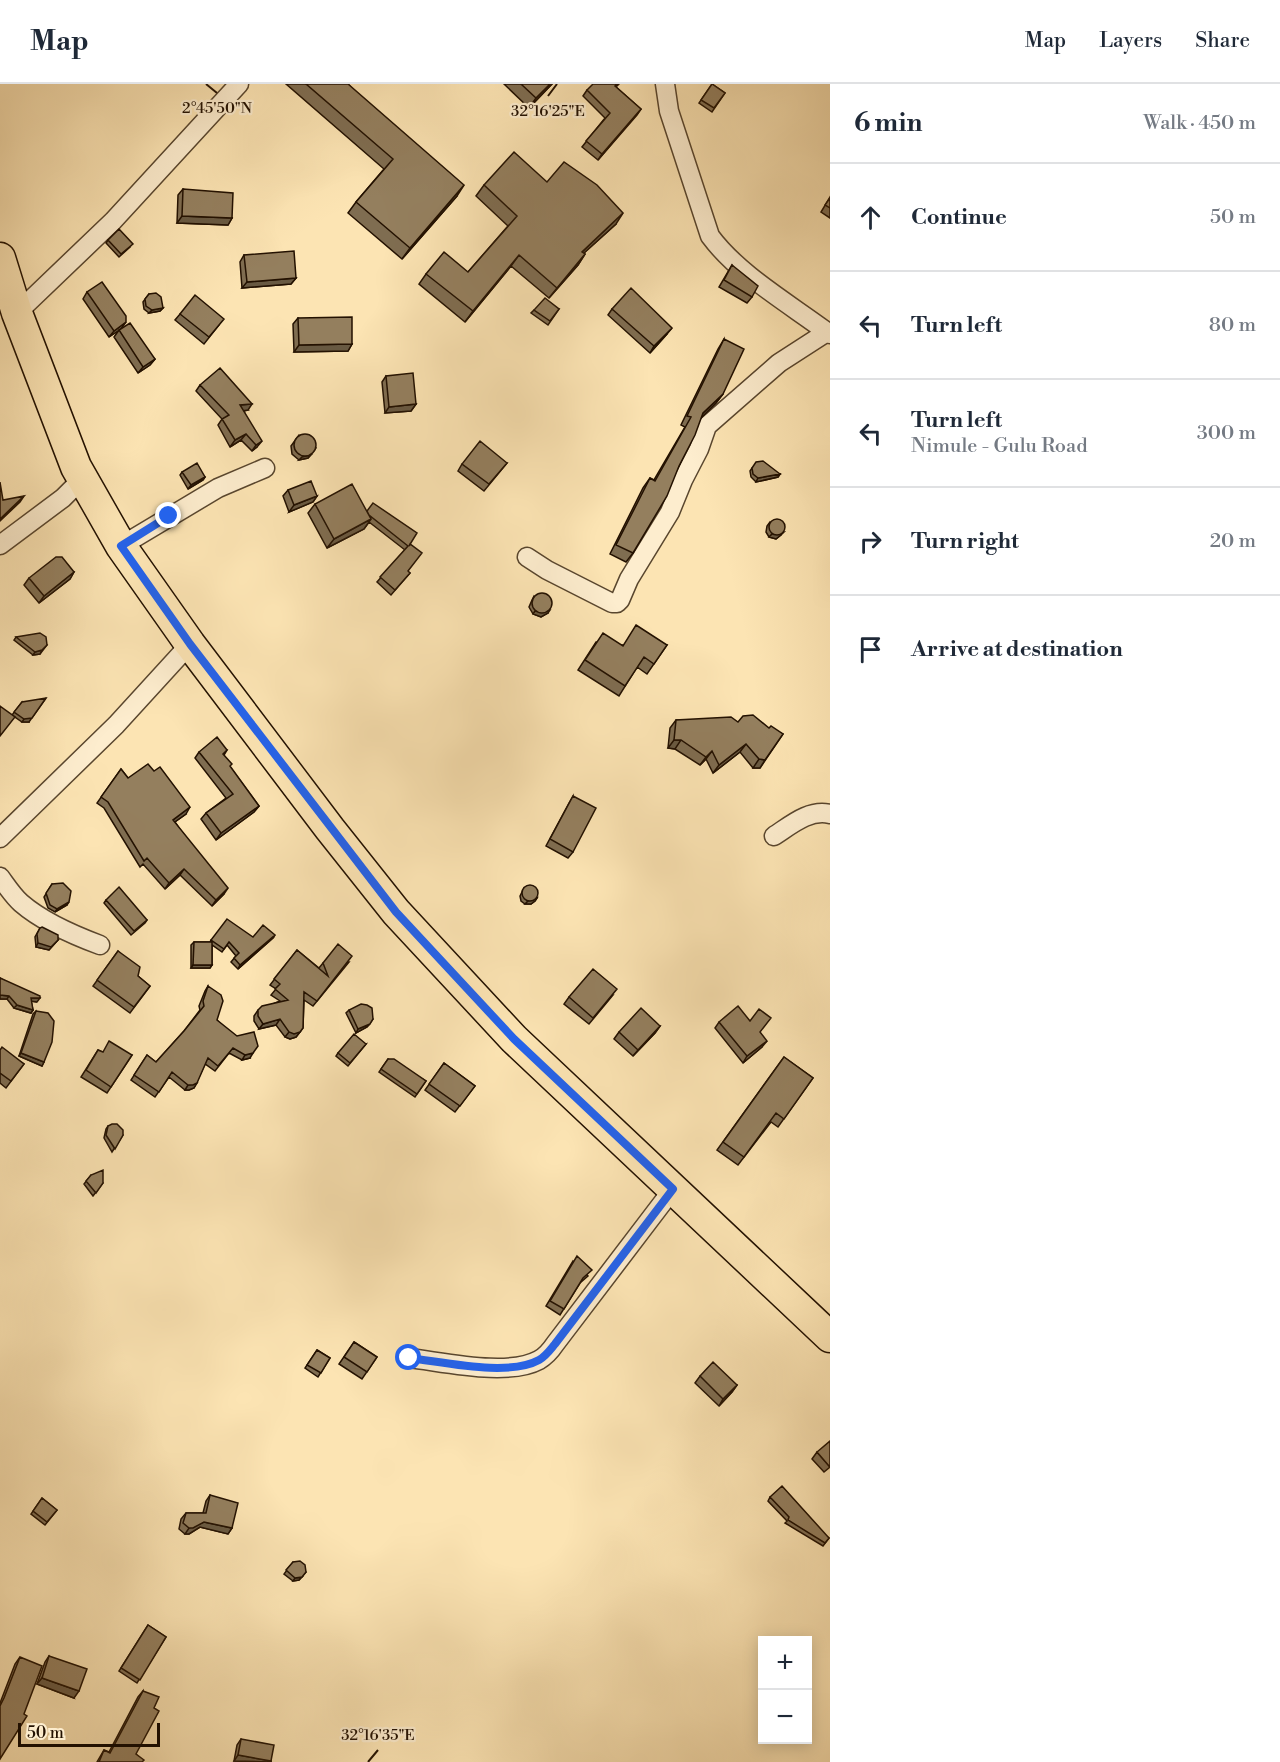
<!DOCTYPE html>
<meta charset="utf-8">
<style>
body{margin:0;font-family:"Libre Bodoni",serif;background:#f2f2f3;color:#1f2937}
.controls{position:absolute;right:18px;bottom:18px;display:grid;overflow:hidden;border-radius:0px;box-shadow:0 3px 15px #0003}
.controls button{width:54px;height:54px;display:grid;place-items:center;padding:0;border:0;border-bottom:2px solid #e0e1e3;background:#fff;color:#1f2937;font:30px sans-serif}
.scale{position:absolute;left:18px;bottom:15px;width:142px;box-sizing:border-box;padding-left:6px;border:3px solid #231101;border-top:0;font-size:16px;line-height:21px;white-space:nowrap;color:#231101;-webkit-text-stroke:4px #fdedce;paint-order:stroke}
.stop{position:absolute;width:18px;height:18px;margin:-14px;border:4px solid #2563eb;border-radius:50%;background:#fff}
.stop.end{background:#2563eb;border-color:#fff;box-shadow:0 2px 6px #0008}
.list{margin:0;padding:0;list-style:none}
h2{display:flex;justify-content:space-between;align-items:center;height:78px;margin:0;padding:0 24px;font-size:26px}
h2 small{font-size:20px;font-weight:400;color:#747a83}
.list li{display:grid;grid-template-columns:39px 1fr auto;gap:18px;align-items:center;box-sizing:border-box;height:108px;padding:0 24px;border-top:2px solid #e0e1e3}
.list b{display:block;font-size:22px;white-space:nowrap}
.list p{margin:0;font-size:20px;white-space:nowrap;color:#747a83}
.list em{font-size:20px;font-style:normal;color:#747a83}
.icon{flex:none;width:33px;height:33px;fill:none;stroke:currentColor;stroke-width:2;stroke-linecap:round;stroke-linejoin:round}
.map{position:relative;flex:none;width:830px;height:1678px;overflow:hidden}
header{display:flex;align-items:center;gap:36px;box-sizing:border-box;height:84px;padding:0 30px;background:#fff;border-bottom:2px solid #e0e1e3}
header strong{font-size:28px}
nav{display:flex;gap:33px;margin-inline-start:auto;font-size:21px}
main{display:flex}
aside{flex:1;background:#fff}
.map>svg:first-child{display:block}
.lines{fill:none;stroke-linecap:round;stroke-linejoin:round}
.street-casing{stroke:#59462e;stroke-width:21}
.primary-casing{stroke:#231101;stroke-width:33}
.street{stroke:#fdedce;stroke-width:18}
.primary{stroke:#fce4b3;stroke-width:30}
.wall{fill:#7f6d51;stroke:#231101;stroke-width:1.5}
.shaded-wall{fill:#685942;stroke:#231101;stroke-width:1.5}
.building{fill:#947f5e;stroke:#231101;stroke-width:1.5}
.route{stroke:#2563eb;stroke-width:8}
.ticks{fill:none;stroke:#231101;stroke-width:2}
.ticks-label{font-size:15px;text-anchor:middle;fill:#231101;stroke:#fdedce;stroke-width:4.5;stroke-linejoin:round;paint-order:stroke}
</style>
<header>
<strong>Map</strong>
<nav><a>Map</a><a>Layers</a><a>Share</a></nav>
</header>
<main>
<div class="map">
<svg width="830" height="1678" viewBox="0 0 830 1678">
<rect width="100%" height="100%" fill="#fce4b3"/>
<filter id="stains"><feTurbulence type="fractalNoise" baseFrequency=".00333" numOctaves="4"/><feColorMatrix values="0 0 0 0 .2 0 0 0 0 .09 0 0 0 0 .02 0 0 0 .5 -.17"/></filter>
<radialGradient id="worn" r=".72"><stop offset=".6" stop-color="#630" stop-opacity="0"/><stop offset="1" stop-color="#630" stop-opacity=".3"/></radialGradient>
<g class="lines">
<defs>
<path id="street" d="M665,0L669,27L710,152C738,190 788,219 827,248
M17,229L113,137L239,0
M0,461L63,414L83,394
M121,462L218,404L265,384
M527,473L547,486L612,519H617L620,516L629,495L670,428L683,396L699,365L707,342L779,279L827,248L830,250
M774,752C791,741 809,725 830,730
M0,754L116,641L190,560
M0,793C6,801 13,812 21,819C43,838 73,851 100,861
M409,1274C444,1278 508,1293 539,1276C546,1272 551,1266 555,1260L673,1105"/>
<path id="primary" d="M0,174L17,229L76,383L121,462L190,560L330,745L396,828L514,955L830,1253"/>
</defs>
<use href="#street" class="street-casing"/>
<use href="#primary" class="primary-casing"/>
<use href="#street" class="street"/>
<use href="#primary" class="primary"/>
</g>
<path class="wall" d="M286,0H348L457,112L402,175L348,129L356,118L384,85Z
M504,0H552L529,24Z
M619,0L616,3L641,25L598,76L582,63L605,34L583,12L587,6Z
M712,0L725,9L712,28L699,19Z
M547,98L616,140L584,169L585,170L578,181L549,214L511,182L465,238L419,200L426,190L468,188L508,142L476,112L484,101Z
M183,105L232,134L228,141L177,139L178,111Z
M830,113V134L821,128Z
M108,156L130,163L119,173L106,159Z
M244,171L296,194L291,200L242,204L240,178Z
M732,181L752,213L747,219L719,203Z
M87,208L121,245L155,275L150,281L138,289L114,253L119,246L109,253L83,215Z
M149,210L163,224L160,227L149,229L144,225L143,218Z
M559,225L548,241L531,229L534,226Z
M612,225L667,250L650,269L608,231Z
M180,230L219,241L204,260L175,236Z
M298,234L352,260L348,267L294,268L293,240Z
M724,255L723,310L716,319L701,333L679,382L633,469L626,478L610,470L643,404L650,394L654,396L685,343L681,341L718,265Z
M386,292L416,320L411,327L385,329L382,298Z
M200,301L248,326L244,327L257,363L252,367L241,356L230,363L218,341L222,335L196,307Z
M299,351L316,364L308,374L299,376L292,370L291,362Z
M507,379L484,407L458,387L462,380Z
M752,384L780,390L778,393L756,398L751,393L750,387Z
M182,388L205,393L203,396L188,405L180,391Z
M288,406L317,412L313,418L289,428L283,412Z
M315,420L367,427L409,462L408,488L410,489L391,511L377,498L405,466L369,438L364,445L327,464L308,429Z
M770,438L781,451L776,455L769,453L766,448L767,442Z
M74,488L70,495L39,519L24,501L29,494Z
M534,512L548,529L541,533L533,530L529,523L532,516Z
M16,553L47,561L40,570L33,571L14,556Z
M596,558L622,561H667L647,590L637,583L619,612L578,586Z
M22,618L29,638H22L12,631Z
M676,636L738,638L769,644L783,650L760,684H753L740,668L713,689L706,675L700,681L675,665L668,664L670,644Z
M227,666L224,671L230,683L259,722L254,728L216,756L201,735L206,729L226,714L195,674L199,668Z
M121,685L128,694L186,730L175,738L224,810L212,822L180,791L165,805L143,780L140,783L104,724L97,719Z
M573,712V768L568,774L546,762L569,719Z
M52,800L67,821L55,828L48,824L44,813Z
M524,804L537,814L535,817L531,820H525L521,817L520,812Z
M106,816L147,836L145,839L131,851L104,819Z
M40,844L58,856L49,866L36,863L35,853Z
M253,853L273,854L238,885L231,878L236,872L227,861L222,868L212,861V881L210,884H191V861L194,858H210L211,856Z
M297,866L319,884L323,879L349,878L313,922L304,916L303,944L296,953L290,955L285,953L276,941L259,945L254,937V932L258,926L280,917L271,911L276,905L270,901Z
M118,867L138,892L150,902L130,929L93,902Z
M0,894L37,918L31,917L33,926L31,929L14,924L7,915H0Z
M208,902L217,936L250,974L242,976L229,969L215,987L205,980L194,1004L189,1006H185L169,993L155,1013L131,996L147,971L156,978L184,947L200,926L199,922L205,907Z
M613,911L589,940L564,920L569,913Z
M349,926L373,935L367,943L356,949L346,929Z
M36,927L44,978L42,982L19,972L33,930Z
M719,938L760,949L762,963L743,979L715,944Z
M660,942L655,949L633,972L614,955L619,948Z
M366,960L348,982L336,972L338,969Z
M0,966L24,980L6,1004L0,999Z
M98,966L102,968L132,971L107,1009L81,993Z
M784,973L813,994L778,1043L771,1038L738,1081L717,1066Z
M388,975L426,997L415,1013L379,988Z
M444,979L475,1002L455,1028L425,1006Z
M108,1042L123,1051L112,1068L104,1054L106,1045Z
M91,1091L103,1099L93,1112L84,1100Z
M573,1177L588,1192L580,1199L560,1231L546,1222Z
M354,1258L377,1273L362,1295L339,1280Z
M317,1266L330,1274L318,1293L305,1284Z
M700,1292L737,1301L732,1308L719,1322L695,1299Z
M817,1368L830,1383L824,1388L812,1375Z
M210,1411L232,1444L228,1450L200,1443L189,1450H185L179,1445L181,1435L186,1429H203L206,1417Z
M770,1413L829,1454L823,1462L785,1439L787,1437L768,1417Z
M42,1414L57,1426L45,1441L31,1430Z
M293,1478L306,1488L299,1496L293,1497L284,1490Z
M148,1541L166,1553L137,1599L119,1587Z
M49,1572L74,1614L37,1600L45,1578Z
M20,1573L0,1675V1619L15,1580Z
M143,1607L136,1670L142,1678H97L104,1666L109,1668L138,1613Z
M241,1655L271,1677V1678L234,1677L237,1661Z"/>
<path class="shaded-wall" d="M550,0H552L529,24L536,14Z
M641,25L637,31L598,76L602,70Z
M464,101L457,112L402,175L410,164Z
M623,129L616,140L574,178L582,168Z
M182,132L232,134L228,141L177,139Z
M585,170L578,181L549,214L557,204Z
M519,171L511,182L465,238L473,227Z
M296,194L291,200L242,204L247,198Z
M163,224L160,227L149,229L152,226Z
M126,238L121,245L109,253L114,247Z
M672,244L667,250L650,269L654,262Z
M352,260L348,267L294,268L299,261Z
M155,275L150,281L138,289L143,283Z
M723,310L716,319L697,338L703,329Z
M252,320L248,326L236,328L240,321Z
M416,320L411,327L385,329L389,323Z
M246,350L241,356L230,363L235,356Z
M262,357L257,363L252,367L256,361Z
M311,371L308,374L299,376L302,373Z
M780,390L778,393L756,398L758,394Z
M205,393L203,396L188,405L191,401Z
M24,412L20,418L0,437V435Z
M317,412L313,418L289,428L294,421Z
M371,435L364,445L327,464L334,455Z
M784,448L781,451L776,455L769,453L772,450Z
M74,488L70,495L39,519L44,512Z
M550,526L548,529L541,533L533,530L535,527Z
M42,566L40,570L33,571L35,568Z
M46,614L29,638H22L24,635Z
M674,656H681L675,665L668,664Z
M746,660L740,668L713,689L719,681Z
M712,667L706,675L700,681L706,673Z
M759,675L765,676L760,684H753Z
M259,722L254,728L216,756L221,749Z
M190,723L186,730L169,742L173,736Z
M184,785L180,791L165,805L169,799Z
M228,804L224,810L212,822L216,816Z
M537,814L535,817L531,820H525L528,817Z
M69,818L67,821L55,828L57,825Z
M275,851L273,854L238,885L240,881Z
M58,856L49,866L36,863L38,859Z
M193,881H212L210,884H191Z
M0,911L9,912L7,915H0Z
M31,914H40L37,918L29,917Z
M17,921L33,926L31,929L14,924Z
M280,935L276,941L259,945L263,940Z
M370,940L367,943L356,949L358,945Z
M660,942L655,949L633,972L638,966Z
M289,948H300L296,953L290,955L285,953Z
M767,957L762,963L743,979L747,972Z
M21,969L44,978L42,982L19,972Z
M253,969L250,974L242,976L245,971Z
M197,999L194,1004L189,1006H185L188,1001Z
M737,1301L732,1308L719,1322L723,1315Z
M204,1438L232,1444L228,1450L200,1443L189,1450H185L189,1444Z
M302,1493L299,1496L293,1497L295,1494Z
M42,1594L79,1607L74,1614L37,1600Z
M238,1671L271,1677V1678L234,1677Z"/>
<path class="building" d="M306,0H348L464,101L410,164L356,118L393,75Z
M521,0H550L536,14Z
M593,0H617L615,2L641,25L602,70L586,57L610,29L587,6Z
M712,0L725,9L714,24L701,16Z
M514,68L547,98L564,78L597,101L623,129L582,168L585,170L557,204L519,171L473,227L426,190L444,168L468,188L517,132L484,101Z
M183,105L233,109L232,134L182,132Z
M830,114V124L825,121Z
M119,145L133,160L121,170L108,156Z
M294,167L296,194L247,198L244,171Z
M732,181L758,202L752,213L724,196Z
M102,198L126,232V238L114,247L87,208Z
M631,204L672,244L654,262L612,225Z
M156,209L161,213L163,224L152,226L146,222L145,215L149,210Z
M195,211L224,235L209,253L180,230Z
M545,214L559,225L550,237L534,226Z
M352,233V260L299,261L298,234Z
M130,239L155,275L143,283L119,246Z
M724,255L744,265L723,310L703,329L695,351L679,382L667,412L633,469L616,461L650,394L655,397L691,333L687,332Z
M220,284L252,320L240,321L262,357L256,361L246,350L235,356L222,335L229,331L200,301Z
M413,289L416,320L389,323L386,292Z
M294 361a11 11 0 1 1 22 0a11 11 0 1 1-22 0Z
M480,357L507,379L489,400L462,380Z
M763,377L780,390L758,394L753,390L752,384L756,378Z
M197,379L205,393L191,401L182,388Z
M311,397L317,412L294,421L288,406Z
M0,398L3,416L24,412L0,435Z
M352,400L371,435L334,455L315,420Z
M373,419L417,449L409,462L410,460L422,469L408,487L410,489L395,506L380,493L408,462L369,431L367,427Z
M769 443a8 8 0 1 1 16 0a8 8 0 1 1-16 0Z
M56,473H62L74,488L44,512L29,494Z
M532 519a10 10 0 1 1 20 0a10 10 0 1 1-20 0Z
M636,541L667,561L654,580L644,573L625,602L585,576L603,549L623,562Z
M40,549L46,553L47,561L42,566L35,568L16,553Z
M46,614L32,634L24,635L14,628L22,618Z
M0,622L15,633L0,652Z
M753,631L769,644L771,642L783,650L765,676L759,675L746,660L719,681L712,667L706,673L681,656H674L676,636L731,633L738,638L743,632Z
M217,653L227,666L223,670L232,680L230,682L259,722L221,749L206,729L233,710L199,668Z
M148,680L154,687L160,683L190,723L173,736L228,804L216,816L184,785L169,799L147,774L144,777L108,718L101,713L121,685L128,694Z
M573,712L596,724L573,768L550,755Z
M63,799L71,807L69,818L57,825L50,821L46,809L52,800Z
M522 809a8 8 0 1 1 16 0a8 8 0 1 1-16 0Z
M119,803L147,836L134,847L106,816Z
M227,835L253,853L263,841L275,851L240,881L234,874L239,869L229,858L224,865L211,856Z
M42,843L58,851V856L51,863L38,859L37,850L40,844Z
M194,858H212V881H193Z
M338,860L352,872L317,917L304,908L303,944L300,948L294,950L289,948L280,935L263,940L258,932V926L262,922L288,916L275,905L280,900L274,895L297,866L328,892L323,879Z
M118,867L140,883L138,892L150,902L134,923L97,896Z
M593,885L617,905L593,934L569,913Z
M0,894L40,912V914H31L33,926L17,921L9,912L0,911Z
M208,902L221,911L223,917L217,936L237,952L254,948L258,962L253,969L245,971L233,964L218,982L208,974L197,999L193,1001H188L172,988L159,1008L134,991L147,971L156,978L184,947L204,922L203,917Z
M361,920L367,921L372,924L373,935L370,940L358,945L349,926Z
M738,922L750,937L759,925L771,934L760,948L767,957L747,972L719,938Z
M641,924L660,942L638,966L619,948Z
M36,927L48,929L54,937L52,958L44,978L21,969Z
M354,950L366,960L350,979L338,969Z
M109,957L132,971L111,1003L86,986L98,966L103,968Z
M2,963L24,980L11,997L0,989V966Z
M784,973L813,994L784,1035L776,1029L744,1073L723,1058Z
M388,975H394L426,997L417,1010L381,985Z
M444,979L475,1002L460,1022L429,1000Z
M112,1040H117L123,1046V1051L115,1065L106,1051L108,1042Z
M103,1086V1099L96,1109L86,1097L91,1091Z
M577,1172L592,1186L583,1194L564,1225L550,1217Z
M354,1258L377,1273L367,1288L344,1273Z
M317,1266L330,1274L321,1289L307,1281Z
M713,1278L737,1301L723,1315L700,1292Z
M830,1357V1381L829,1382L817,1368Z
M782,1402L829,1454L825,1459L788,1436L789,1433L770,1413Z
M210,1411L238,1419L232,1444L204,1438L193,1444H189L183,1439L186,1429H206Z
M42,1414L57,1426L47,1438L33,1427Z
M300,1477L305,1481L306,1488L302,1493L295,1494L286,1486L293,1478Z
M148,1541L166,1553L140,1596L121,1584Z
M49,1572L87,1585L79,1607L42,1594Z
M20,1573L42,1582L24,1630L27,1632L0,1675V1622L4,1614Z
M143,1607L159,1613L154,1624L159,1627L136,1670L144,1676L142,1678H99L104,1666L110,1669Z
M241,1655L274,1661L271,1677L238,1671Z"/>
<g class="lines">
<path class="route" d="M169,432L121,462L190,560L396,828L514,955L673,1105L555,1260C550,1266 546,1272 539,1276C508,1293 444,1278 409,1274"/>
</g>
<path class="ticks" d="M206,0L217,9M548,12L557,0M368,1678L378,1666"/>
<g class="ticks-label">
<text x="217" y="29">2°45'50"N</text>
<text x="548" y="32">32°16'25"E</text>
<text x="378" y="1656">32°16'35"E</text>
</g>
<rect width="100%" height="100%" filter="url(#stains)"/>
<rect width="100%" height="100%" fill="url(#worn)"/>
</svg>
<div class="controls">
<button>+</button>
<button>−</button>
</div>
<div class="scale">50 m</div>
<div class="stop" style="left:409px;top:1274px"></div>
<div class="stop end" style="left:169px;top:432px"></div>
</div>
<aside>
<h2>6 min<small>Walk · 450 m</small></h2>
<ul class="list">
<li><svg class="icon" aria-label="ahead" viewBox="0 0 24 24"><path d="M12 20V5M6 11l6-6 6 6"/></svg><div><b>Continue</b></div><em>50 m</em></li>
<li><svg class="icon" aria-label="left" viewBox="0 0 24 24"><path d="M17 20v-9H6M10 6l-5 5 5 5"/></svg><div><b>Turn left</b></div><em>80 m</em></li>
<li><svg class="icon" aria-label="left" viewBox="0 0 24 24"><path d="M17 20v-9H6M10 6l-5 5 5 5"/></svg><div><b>Turn left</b><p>Nimule - Gulu Road</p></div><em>300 m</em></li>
<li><svg class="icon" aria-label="right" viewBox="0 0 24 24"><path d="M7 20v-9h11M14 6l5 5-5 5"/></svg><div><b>Turn right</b></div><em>20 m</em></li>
<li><svg class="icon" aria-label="arrive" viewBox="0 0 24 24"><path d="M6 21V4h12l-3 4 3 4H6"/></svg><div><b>Arrive at destination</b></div></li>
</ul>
</aside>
</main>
